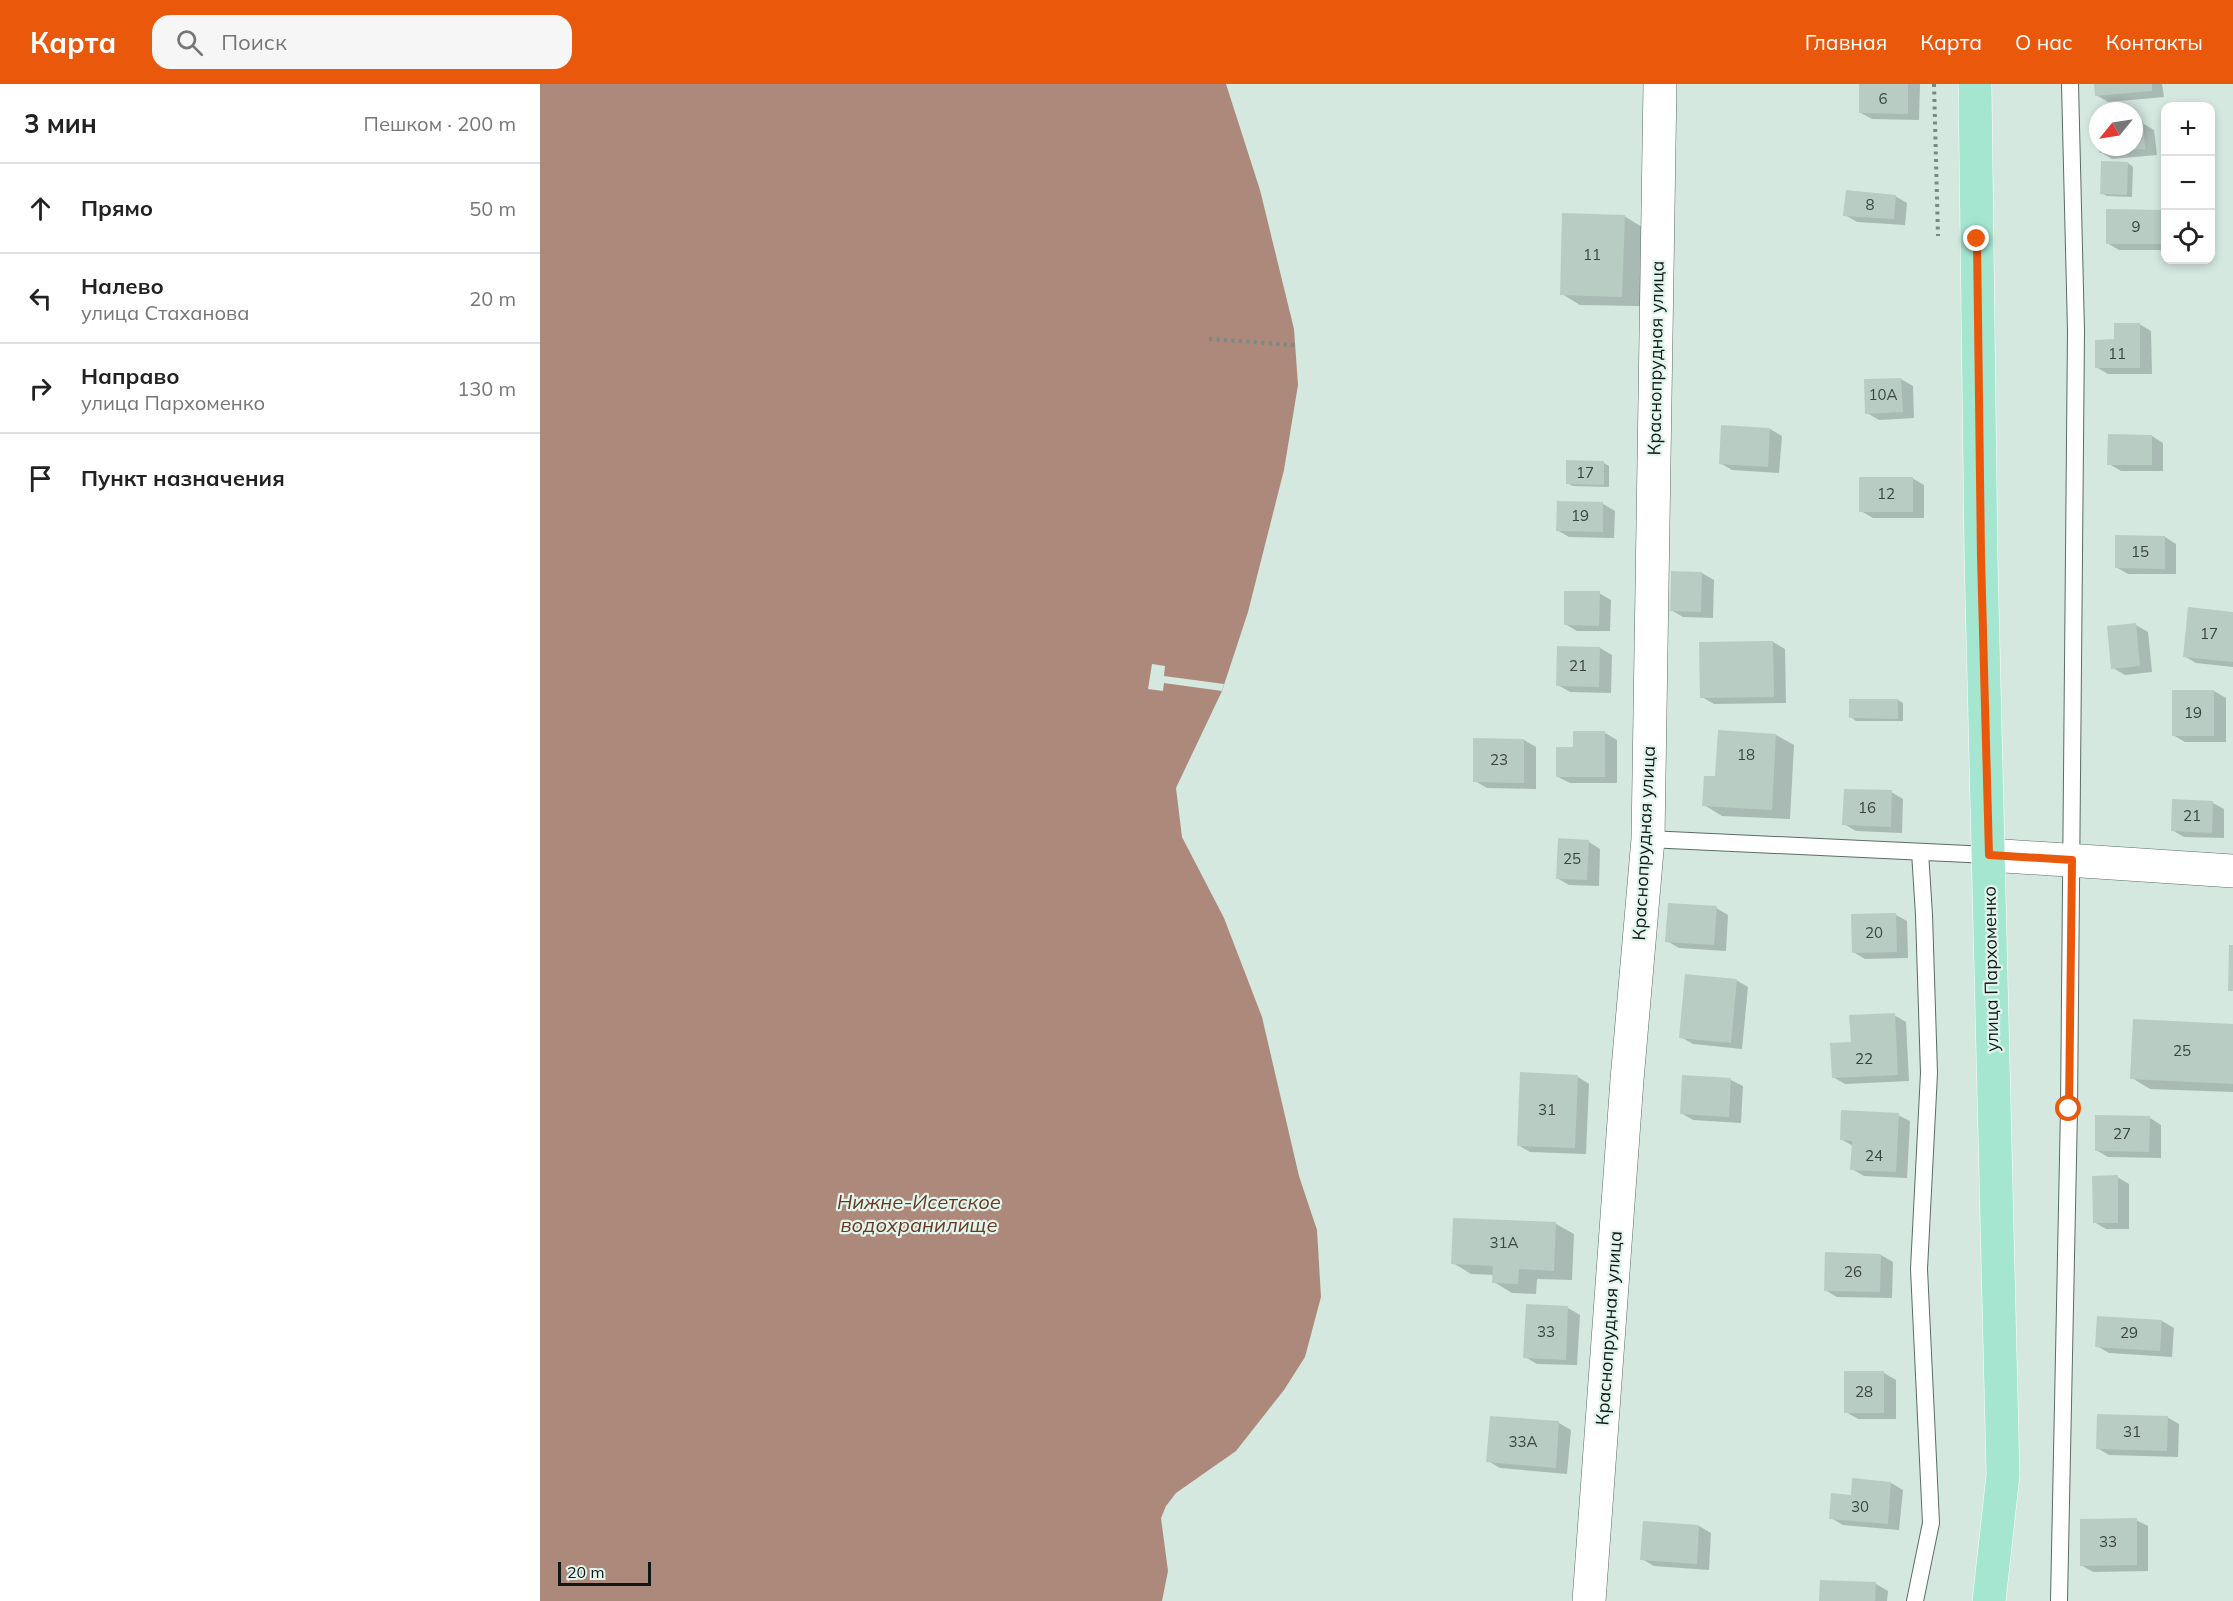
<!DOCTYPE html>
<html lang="ru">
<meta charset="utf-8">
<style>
body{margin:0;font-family:Mulish,sans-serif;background:#f6f6f6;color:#222}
.controls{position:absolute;right:18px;top:18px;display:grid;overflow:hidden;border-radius:12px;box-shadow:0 3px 9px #0003}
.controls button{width:54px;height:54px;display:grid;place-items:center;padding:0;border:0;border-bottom:2px solid #e0e0e0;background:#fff;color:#222;font:30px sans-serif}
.compass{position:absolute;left:1549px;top:18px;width:54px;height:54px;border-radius:50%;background:#fff;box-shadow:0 3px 9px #0003;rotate:240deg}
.scale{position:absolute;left:18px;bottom:15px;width:93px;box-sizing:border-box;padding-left:6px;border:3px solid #101715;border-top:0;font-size:16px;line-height:21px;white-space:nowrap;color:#101715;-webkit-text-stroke:4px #e1f5ed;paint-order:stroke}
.stop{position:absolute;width:18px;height:18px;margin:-14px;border:4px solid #ea580c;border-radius:50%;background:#fff}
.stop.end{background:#ea580c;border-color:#fff;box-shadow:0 2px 6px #0008}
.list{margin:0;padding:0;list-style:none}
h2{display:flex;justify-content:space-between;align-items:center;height:78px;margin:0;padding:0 24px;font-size:26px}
h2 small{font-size:20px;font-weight:400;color:#767676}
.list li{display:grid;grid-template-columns:39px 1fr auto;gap:18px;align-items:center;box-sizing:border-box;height:90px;padding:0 24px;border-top:2px solid #e0e0e0}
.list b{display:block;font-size:22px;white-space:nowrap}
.list p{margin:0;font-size:20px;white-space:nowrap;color:#767676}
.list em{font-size:20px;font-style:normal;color:#767676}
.icon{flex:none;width:33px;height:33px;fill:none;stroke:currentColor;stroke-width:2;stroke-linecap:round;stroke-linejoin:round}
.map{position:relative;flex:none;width:1693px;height:1517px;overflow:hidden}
header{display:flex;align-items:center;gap:36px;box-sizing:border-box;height:84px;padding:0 30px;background:#ea580c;color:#fff}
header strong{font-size:28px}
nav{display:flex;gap:33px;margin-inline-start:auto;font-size:21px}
.search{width:420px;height:54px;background:#f6f6f6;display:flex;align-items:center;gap:15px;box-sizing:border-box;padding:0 21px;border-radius:18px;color:#767676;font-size:22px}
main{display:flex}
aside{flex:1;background:#fff}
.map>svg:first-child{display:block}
.water{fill:#ad897b}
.pier{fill:#d4e8e0}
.shadow{fill:#0003}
.building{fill:#b9ccc4}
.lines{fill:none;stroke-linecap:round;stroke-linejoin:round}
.lane-casing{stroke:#5b6d66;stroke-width:18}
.street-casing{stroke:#5b6d66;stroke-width:34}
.primary-casing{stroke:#fff;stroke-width:34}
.path{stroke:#7b8984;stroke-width:4;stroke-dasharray:3 4.5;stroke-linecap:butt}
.lane{stroke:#fff;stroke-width:16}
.street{stroke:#fff;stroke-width:33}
.primary{stroke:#a5e6d1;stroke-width:33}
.route{stroke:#ea580c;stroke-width:8}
.labels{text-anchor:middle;stroke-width:4.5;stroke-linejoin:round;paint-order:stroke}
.number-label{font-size:15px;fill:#3a4441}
.street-label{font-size:18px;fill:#101715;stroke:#e1f5ed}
.water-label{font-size:20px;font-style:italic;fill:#693822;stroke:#e1f5ed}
</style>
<header>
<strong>Карта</strong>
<div class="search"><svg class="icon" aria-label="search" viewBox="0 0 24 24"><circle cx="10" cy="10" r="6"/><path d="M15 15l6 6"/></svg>Поиск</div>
<nav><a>Главная</a><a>Карта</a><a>О нас</a><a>Контакты</a></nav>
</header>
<main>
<aside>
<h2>3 мин<small>Пешком · 200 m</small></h2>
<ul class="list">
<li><svg class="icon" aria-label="ahead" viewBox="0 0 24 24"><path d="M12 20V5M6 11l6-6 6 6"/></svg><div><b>Прямо</b></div><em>50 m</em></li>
<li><svg class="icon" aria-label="left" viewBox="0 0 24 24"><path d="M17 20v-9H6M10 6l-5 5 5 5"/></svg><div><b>Налево</b><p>улица Стаханова</p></div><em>20 m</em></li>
<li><svg class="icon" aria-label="right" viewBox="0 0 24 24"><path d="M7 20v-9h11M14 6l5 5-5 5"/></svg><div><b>Направо</b><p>улица Пархоменко</p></div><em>130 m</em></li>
<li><svg class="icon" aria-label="arrive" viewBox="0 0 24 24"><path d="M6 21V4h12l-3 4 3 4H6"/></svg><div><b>Пункт назначения</b></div></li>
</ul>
</aside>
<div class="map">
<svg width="1693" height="1517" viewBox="0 0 1693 1517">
<rect width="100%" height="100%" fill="#d4e8e0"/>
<path class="water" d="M0,0H686L720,106L754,245L758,301L744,386L708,528L682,607L636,704L642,753L684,834L722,933L759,1092L777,1146L781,1213L765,1273L744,1306L696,1367L636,1409L626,1422L621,1434L628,1487L622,1517H0Z"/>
<path class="pier" d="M612,580L625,582L624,592L684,600L682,607L624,599L623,607L608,605Z"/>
<path class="shadow" d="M1320,0H1380L1379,36L1332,35L1321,29Z
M1555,0H1622L1624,13L1568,18L1556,11Z
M1602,39L1614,46L1617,71L1572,75L1560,68V63H1594V40Z
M1588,79L1593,83L1592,113L1567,112L1561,109Z
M1355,112L1367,119L1365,141L1317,138L1305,131Z
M1626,127V166H1579L1567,159Z
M1084,132L1102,143L1100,222L1040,221L1022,210Z
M1599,240L1611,247L1612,290H1568L1556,283Z
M1361,295L1373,302L1374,334L1339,336L1327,329Z
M1230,345L1242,352L1239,389L1192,386L1180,379Z
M1612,352L1623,359V387H1581L1569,380Z
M1064,379L1069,382V403L1033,402L1027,399Z
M1372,394L1384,401V434H1333L1321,427Z
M1063,420L1075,427L1074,454L1029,453L1017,446Z
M1625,453L1636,460V490H1588L1576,483Z
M1162,489L1174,496L1173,534L1143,533L1131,526Z
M1059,509L1071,516L1070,547H1037L1025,540Z
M1693,529V583L1656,579L1644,572Z
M1596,541L1608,548L1612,588L1585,591L1573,584Z
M1233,558L1245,565L1246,619L1174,620L1162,613Z
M1060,564L1072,571L1071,609L1030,608L1018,601Z
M1634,607H1674L1686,614V658H1645L1633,651Z
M1358,616L1363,619V637H1316L1311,633Z
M1065,649L1077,656V699H1030L1018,693L1034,664Z
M1236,651L1254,661L1250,735L1182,732L1164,721Z
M984,656L996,663V705L947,704L935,697Z
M1351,708L1363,715L1362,749L1316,747L1304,740Z
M1673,719L1684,725V754L1644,753L1632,746Z
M1049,758L1060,765L1059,802L1029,801L1017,794Z
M1176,824L1188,831L1186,867L1139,864L1127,857Z
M1356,831L1367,837L1368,874L1325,875L1313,868Z
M1196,896L1208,903L1202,965L1153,960L1141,953Z
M1354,931L1366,938L1369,997L1305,1000L1293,993L1312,960Z
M1693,941V1008L1610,1005L1592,994Z
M1038,993L1049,1000L1046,1070L990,1068L978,1061Z
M1191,996L1203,1002L1201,1039L1153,1036L1141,1029Z
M1358,1031L1370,1037L1367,1094L1324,1092L1312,1085L1313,1062L1301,1055Z
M1610,1034L1621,1041V1074L1568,1073L1556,1066Z
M1577,1093L1589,1100V1145H1566L1554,1138Z
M1016,1140L1034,1150L1032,1196L997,1195L996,1210L972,1209L954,1198V1191L931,1190L913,1179Z
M1341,1171L1353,1178L1352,1214L1297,1213L1285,1206Z
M1028,1224L1040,1231L1037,1281L997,1280L985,1273Z
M1622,1237L1634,1244L1632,1273L1569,1269L1557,1262Z
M1344,1289L1356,1296V1335H1318L1306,1328Z
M951,1333L1019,1339L1031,1346L1027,1390L960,1384L948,1377Z
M1627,1333L1639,1340L1638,1373L1569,1371L1557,1364Z
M1351,1399L1363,1406L1359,1446L1303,1441L1291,1434Z
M1596,1436L1608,1442V1487L1553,1488L1541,1481Z
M1159,1442L1171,1449L1169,1486L1114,1482L1102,1475Z
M1336,1500L1348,1507L1347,1517H1280Z"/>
<path class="building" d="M1319,0H1368V30L1319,29Z
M1554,0H1612V7L1555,12Z
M1603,37L1605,65L1559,69L1558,63H1594V38Z
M1561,77L1588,78L1587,111L1560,110Z
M1306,106L1356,111L1354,135L1303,132Z
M1566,125L1626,126V160H1566Z
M1022,129L1085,131L1082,213L1020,211Z
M1574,239H1600V284H1555V256L1574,255Z
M1361,294L1363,328L1325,330L1324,295Z
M1181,341L1230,344L1228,383L1179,380Z
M1568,350L1612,351V381H1567Z
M1026,376L1064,377V401L1026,400Z
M1319,393H1373V428H1319Z
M1017,417L1063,418V448L1016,447Z
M1575,451L1625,452V485L1575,484Z
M1131,487L1162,488L1161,528L1130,527Z
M1024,507H1060L1059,542L1024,541Z
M1648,523L1693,528V578L1643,573Z
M1596,539L1600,582L1571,585L1567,542Z
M1233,557L1234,613L1160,614L1159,558Z
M1017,562L1060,563L1059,603L1016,602Z
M1632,606H1674V652H1632Z
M1309,615H1358V635L1309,634Z
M1178,646L1236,650L1232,726L1162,722L1164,692H1175Z
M1033,647H1065V693H1016V663H1033Z
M933,654L984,655V699L933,698Z
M1304,705L1352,706L1351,743L1302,741Z
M1632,715L1673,717L1672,749L1631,747Z
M1018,754L1049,756L1047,796L1016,795Z
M1128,819L1177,822L1174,861L1125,858Z
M1356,829L1357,868L1312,869L1311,830Z
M1689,861H1693V907H1688Z
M1145,890L1197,895L1191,959L1139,954Z
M1355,929L1358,991L1292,994L1290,959L1311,958L1309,931Z
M1593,935L1693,940V1000L1590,995Z
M980,988L1038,991L1035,1064L977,1062Z
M1142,991L1191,994L1189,1033L1140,1030Z
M1301,1026L1359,1029L1356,1088L1310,1086L1312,1057L1300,1056Z
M1555,1031L1610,1032L1609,1068L1555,1067Z
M1578,1091V1139H1553L1552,1092Z
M913,1134L1016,1138L1014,1187L979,1185L978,1200L952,1199L953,1182L911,1180Z
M1285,1168L1341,1170L1340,1208L1284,1207Z
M986,1220L1028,1222L1026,1276L983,1274Z
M1557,1232L1622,1236L1620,1267L1555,1263Z
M1304,1287H1344V1329H1304Z
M1557,1330L1628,1332L1627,1367L1556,1365Z
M950,1332L1019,1337L1016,1384L946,1378Z
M1312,1394L1351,1398L1348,1440L1289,1435L1291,1409L1311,1411Z
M1597,1434V1481L1540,1482V1435Z
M1103,1437L1159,1441L1157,1480L1100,1476Z
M1280,1496L1336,1498L1335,1517H1279Z"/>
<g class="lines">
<defs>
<path id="lane" d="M1108,755L1449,771
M1375,1517L1391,1439L1379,1185L1389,989L1384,831L1380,768
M1519,1517L1529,1025L1536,247L1530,0"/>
<path id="street" d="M1449,771L1693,787
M1049,1517L1087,996L1108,755L1120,0"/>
<path id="primary" d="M1435,0L1441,473L1463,1391L1449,1517"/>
</defs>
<use href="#lane" class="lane-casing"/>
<use href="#street" class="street-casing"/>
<use href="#primary" class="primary-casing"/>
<path class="path" d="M1394,0L1398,152
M669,255L755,261"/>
<use href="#lane" class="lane"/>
<use href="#street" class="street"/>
<use href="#primary" class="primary"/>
</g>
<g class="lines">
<path class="route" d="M1437,155L1441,473L1449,771L1532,776L1529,1025"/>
</g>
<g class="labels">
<g class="number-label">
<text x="1343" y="20">6</text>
<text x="1330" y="126">8</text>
<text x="1596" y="148">9</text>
<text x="1052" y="176">11</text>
<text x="1577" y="275">11</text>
<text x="1343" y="316">10А</text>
<text x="1045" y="394">17</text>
<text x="1346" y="415">12</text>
<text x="1040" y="437">19</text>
<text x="1600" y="473">15</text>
<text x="1669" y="555">17</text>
<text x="1038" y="587">21</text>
<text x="1653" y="634">19</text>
<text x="1206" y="676">18</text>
<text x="959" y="681">23</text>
<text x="1327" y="729">16</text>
<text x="1652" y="737">21</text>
<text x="1032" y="780">25</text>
<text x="1334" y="854">20</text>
<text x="1642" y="972">25</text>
<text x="1324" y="980">22</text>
<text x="1007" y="1031">31</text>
<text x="1582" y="1055">27</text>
<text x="1334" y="1077">24</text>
<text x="964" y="1164">31А</text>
<text x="1313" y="1193">26</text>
<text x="1006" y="1253">33</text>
<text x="1589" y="1254">29</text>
<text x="1324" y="1313">28</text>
<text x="1592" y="1353">31</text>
<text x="983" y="1363">33А</text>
<text x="1320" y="1428">30</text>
<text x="1568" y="1463">33</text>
</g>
<g class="street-label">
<text transform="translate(1116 274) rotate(-89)" y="6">Краснопрудная улица</text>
<text transform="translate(1104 759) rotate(-87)" y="6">Краснопрудная улица</text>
<text transform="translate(1451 885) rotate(-91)" y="6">улица Пархоменко</text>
<text transform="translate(1069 1244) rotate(-86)" y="6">Краснопрудная улица</text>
</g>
<g class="water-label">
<text x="379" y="1125">Нижне-Исетское<tspan x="379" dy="23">водохранилище</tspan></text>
</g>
</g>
</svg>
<div class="controls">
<button>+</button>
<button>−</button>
<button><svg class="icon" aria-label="locate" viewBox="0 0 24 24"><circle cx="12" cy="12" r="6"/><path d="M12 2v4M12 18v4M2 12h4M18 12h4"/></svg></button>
</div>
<svg class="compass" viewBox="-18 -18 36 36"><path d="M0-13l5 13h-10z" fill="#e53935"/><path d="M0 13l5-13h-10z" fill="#767676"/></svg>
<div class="scale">20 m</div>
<div class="stop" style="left:1529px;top:1025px"></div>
<div class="stop end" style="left:1437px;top:155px"></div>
</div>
</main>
